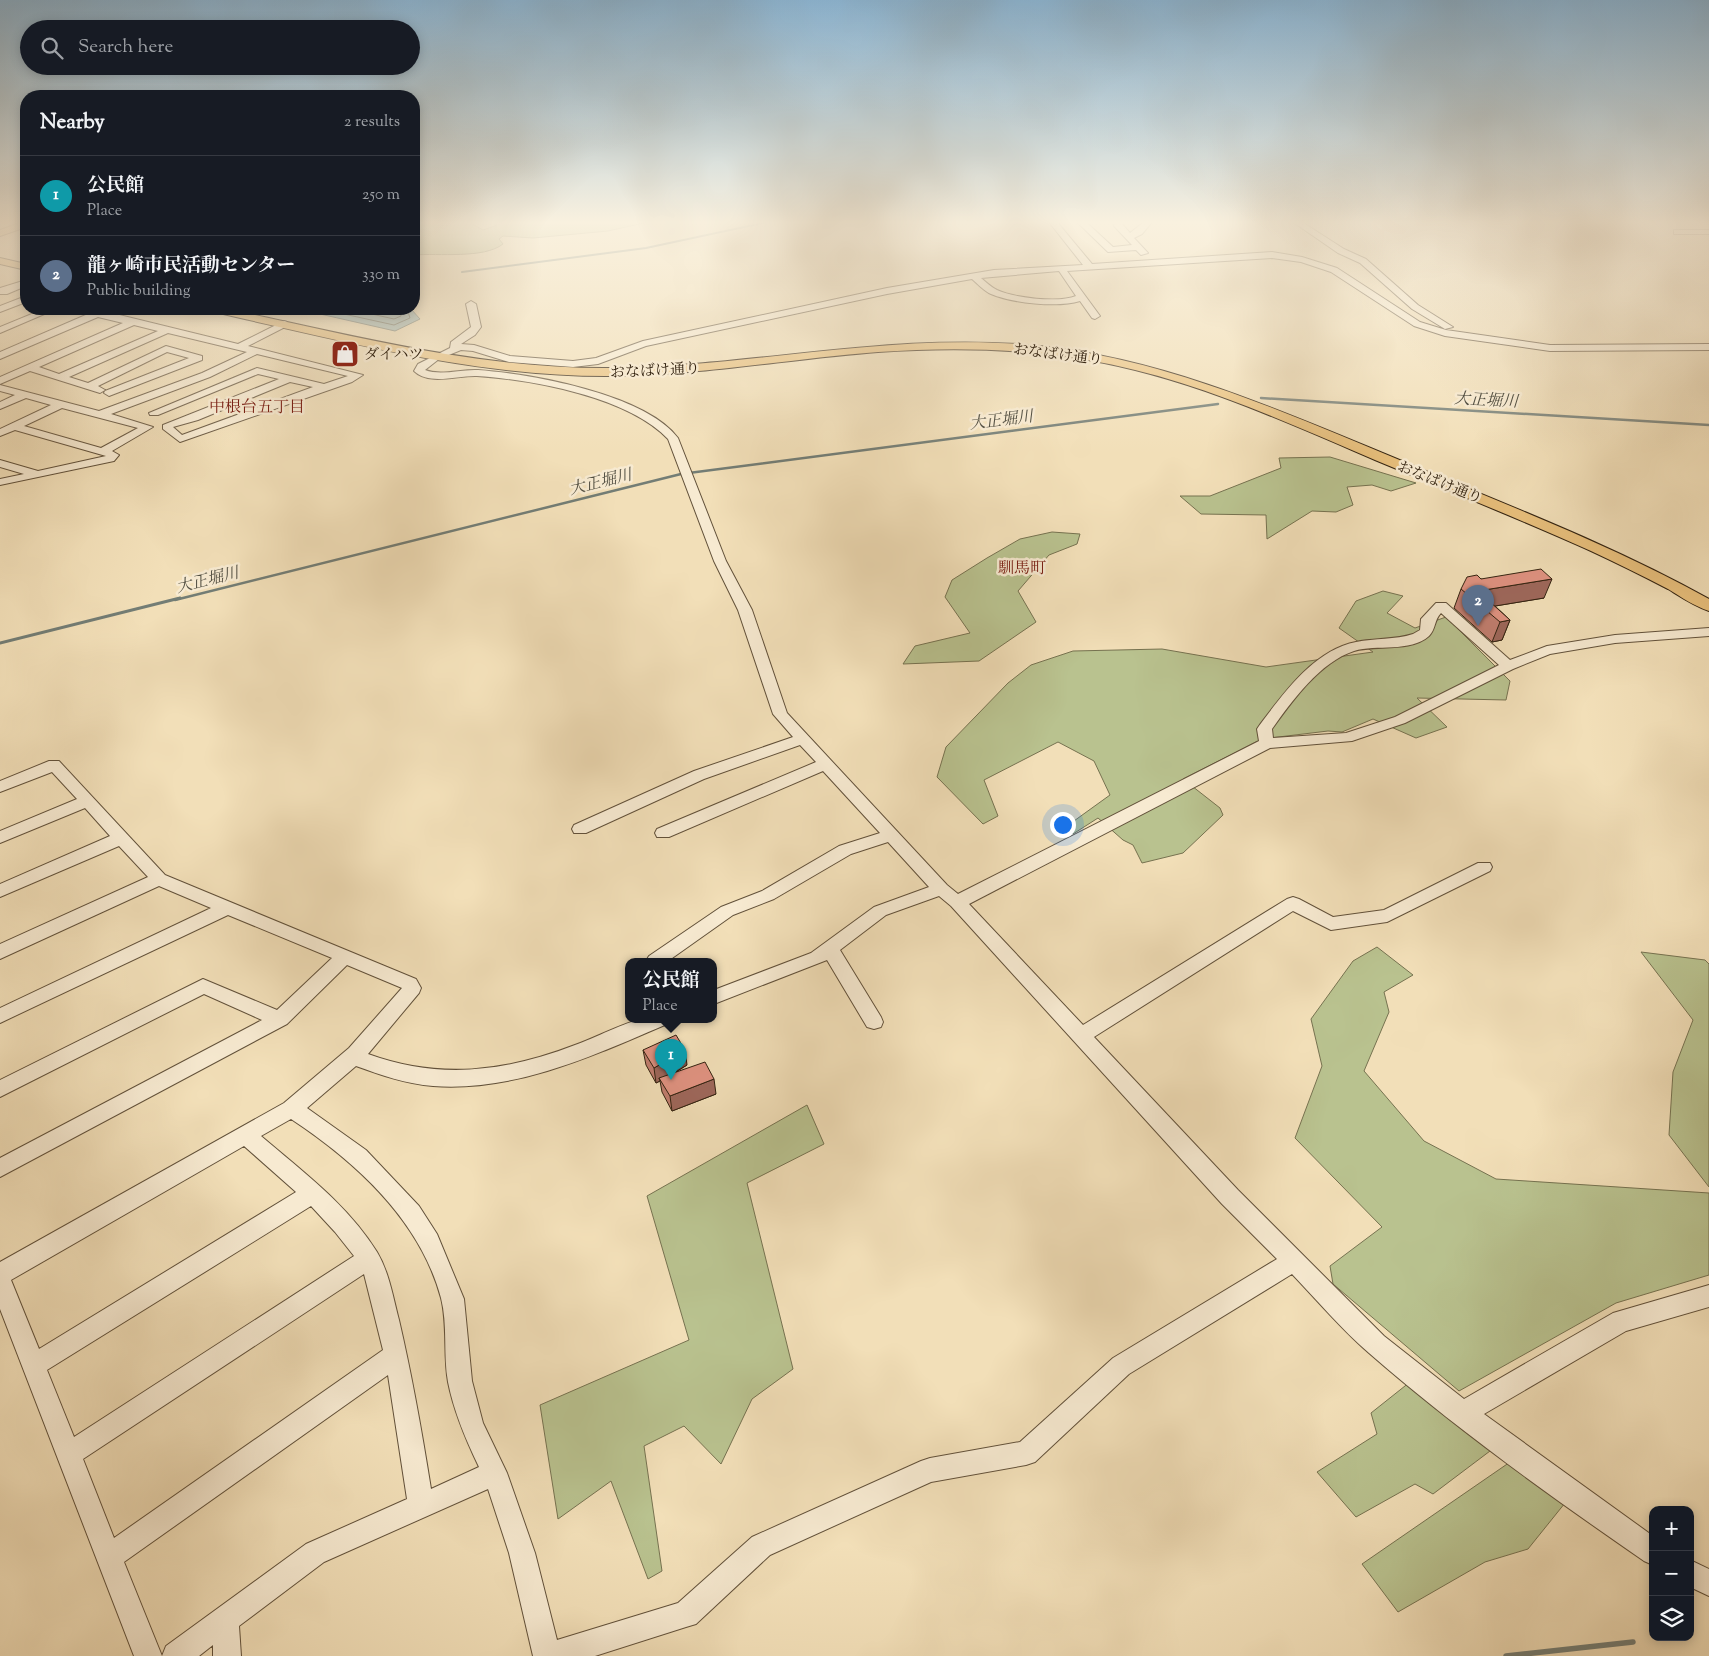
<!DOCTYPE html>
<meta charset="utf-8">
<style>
body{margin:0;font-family:"Sorts Mill Goudy","Noto Serif JP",serif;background:#242831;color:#f1f3f6}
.controls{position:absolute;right:15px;bottom:15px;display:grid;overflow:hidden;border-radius:10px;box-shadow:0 2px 12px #0003}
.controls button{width:45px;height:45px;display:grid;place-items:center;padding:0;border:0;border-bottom:1px solid #363941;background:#171b24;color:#f1f3f6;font:25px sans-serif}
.you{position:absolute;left:1062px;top:824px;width:18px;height:18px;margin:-12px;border:4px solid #fff;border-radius:50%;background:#1a73e8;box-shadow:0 0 0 8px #1a73e833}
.badge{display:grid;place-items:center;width:32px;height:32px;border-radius:50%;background:#d93025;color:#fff;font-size:16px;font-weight:700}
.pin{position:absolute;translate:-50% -41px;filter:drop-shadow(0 1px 2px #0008)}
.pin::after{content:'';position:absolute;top:26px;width:18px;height:15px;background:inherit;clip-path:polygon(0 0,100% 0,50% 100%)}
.popup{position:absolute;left:625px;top:958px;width:92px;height:65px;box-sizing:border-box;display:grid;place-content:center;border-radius:10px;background:#171b24;filter:drop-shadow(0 1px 4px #0005);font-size:16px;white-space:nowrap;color:#9ea1a6}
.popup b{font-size:19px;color:#f1f3f6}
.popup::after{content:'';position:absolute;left:50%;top:100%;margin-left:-10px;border:10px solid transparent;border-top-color:#171b24}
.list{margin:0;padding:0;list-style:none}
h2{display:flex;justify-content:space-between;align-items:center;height:65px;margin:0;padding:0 20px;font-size:21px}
h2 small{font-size:16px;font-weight:400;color:#9ea1a6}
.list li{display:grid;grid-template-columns:32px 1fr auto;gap:15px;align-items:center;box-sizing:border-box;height:80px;padding:0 20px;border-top:1px solid #363941}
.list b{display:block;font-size:19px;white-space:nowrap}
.list p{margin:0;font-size:16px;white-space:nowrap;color:#9ea1a6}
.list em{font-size:16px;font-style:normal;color:#9ea1a6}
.icon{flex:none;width:28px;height:28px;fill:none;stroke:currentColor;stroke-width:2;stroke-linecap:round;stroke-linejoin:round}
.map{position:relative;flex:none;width:1709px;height:1656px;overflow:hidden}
.search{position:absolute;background:#171b24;box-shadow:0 2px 12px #0003;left:20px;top:20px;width:400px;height:55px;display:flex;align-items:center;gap:12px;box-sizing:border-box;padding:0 18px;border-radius:28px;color:#9ea1a6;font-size:19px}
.panel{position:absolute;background:#171b24;box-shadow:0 2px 12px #0003;left:20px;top:90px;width:400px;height:225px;border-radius:20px}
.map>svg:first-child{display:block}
.green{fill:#b9c28f;stroke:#767250}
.water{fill:#9fbab9;stroke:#737d75}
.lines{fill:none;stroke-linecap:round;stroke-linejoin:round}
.shore{stroke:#686e64;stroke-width:1}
.stream-far3{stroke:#737d75;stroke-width:2}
.stream-far2{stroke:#737d75;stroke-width:2.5}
.stream-far1{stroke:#737d75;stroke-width:3}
.stream{stroke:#737d75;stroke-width:5.5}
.minor-casing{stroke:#62513a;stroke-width:2}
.major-casing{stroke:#322210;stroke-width:2}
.minor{fill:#f7ead1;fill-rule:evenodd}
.major{fill:#e9c07c;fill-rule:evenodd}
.wall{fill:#c27e70;stroke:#322210}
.shaded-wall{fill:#9e675b;stroke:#322210}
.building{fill:#e19382;stroke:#322210}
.labels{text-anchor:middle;stroke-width:5;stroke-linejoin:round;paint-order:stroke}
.far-poi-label{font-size:15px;fill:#322210;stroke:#f7ead1;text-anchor:start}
.far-street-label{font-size:15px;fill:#322210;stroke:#f7ead1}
.far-water-label{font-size:16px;font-style:italic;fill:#535043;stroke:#f7ead1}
.far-neighbourhood-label{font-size:16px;fill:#7a1f14;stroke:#f7ead1}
.far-quarter-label{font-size:16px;fill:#7a1f14;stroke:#f7ead1}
</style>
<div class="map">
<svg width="1709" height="1656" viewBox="0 0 1709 1656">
<rect width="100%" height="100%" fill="#f2dfb8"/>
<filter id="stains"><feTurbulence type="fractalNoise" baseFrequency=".004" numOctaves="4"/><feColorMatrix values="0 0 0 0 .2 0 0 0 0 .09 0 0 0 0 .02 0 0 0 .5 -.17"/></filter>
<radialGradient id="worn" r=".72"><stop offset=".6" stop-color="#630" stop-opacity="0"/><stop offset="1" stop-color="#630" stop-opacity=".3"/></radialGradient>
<path class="green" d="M414,222H469L483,230L506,222H648L608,231L533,238L503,236L499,239L503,244C484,259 438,253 414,255Z
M1330,457L1416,483L1391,491L1372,485L1347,487L1353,505L1336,512L1312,511L1267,539L1266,515L1201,514L1180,496H1210L1281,468L1279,458Z
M1052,532L1080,534L1077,544L1049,555L1018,591L1036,622L979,661L903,664L915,646L970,633L945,597L952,580L987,558L1020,539Z
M1383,591L1403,596L1387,613L1415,628L1446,617L1510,681L1506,700L1417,698L1447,727L1416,738L1373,719L1342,732L1328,731L1262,739L1183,779L1220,808L1223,815L1183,853L1142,863L1133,845L1123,840L1098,818L1073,834L1067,826L1110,795L1094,761L1058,742L984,780L998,816L983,824L937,777L946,747L1008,683L1031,665L1073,651L1162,649L1266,667L1373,652L1339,628L1356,601Z
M1377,947L1413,975L1384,992L1389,1012L1364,1071L1424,1141L1496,1179L1709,1193V1275L1616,1303L1459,1391L1333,1284L1330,1266L1382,1227L1295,1138L1322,1066L1311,1019L1353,961Z
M1641,952L1705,960L1709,964V1187L1669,1135L1673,1072L1693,1020Z
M807,1105L824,1144L747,1183L793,1369L752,1399L721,1464L684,1426L644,1446L662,1571L648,1579L611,1481L558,1519L540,1405L689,1340L647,1196Z
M1410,1382L1494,1448L1433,1494L1415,1484L1356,1517L1317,1472L1377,1434L1371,1413Z
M1513,1460L1565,1503L1528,1549L1485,1562L1398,1612L1362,1564Z"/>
<path class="water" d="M298,309H411L420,319L395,331Z"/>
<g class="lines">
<path class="shore" d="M321,309L394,325L410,318L407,309
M349,309L394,319L401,316V309"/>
<path class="stream-far3" d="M462,272L646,248L768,222"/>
<path class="stream-far2" d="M1261,398L1709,425
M175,600L681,474L1218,404"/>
<path class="stream-far1" d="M0,643L180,598"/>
<path class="stream" d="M1506,1656L1633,1642"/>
<defs>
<path id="minor" d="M1049,222H1057L1092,264L1272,252L1302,257L1337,268L1420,322L1446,330L1550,345L1709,344V350L1550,351L1445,336L1414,326L1331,272L1301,262L1272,258L1067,271L1100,316L1095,319L1092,318L1080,301C1058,308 1012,303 991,294C984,291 978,284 972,279L887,294L646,346L598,364L573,367L509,362L473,351L461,350L439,359L425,370C441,376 461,369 478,370C531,374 645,394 678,438L726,561L752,610L787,713L947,885L958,894L1259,741L1257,729L1259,726C1283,694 1314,650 1356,642C1375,638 1395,640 1413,634L1420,630L1421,619L1436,603H1446L1510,660L1547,646L1615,635L1709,628V636L1615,643L1550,654L1513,669L1405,723L1352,741L1270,748L969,904L1083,1025L1287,899L1293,897L1299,899L1333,917L1384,910L1478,863H1490L1492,867L1490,871L1387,922L1331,930L1293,911L1094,1037L1238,1190L1384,1336L1464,1399L1613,1313L1709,1285V1307L1626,1331L1484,1414L1653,1536V1565L1644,1561C1550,1496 1455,1428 1369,1353C1341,1329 1317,1300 1292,1274L1129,1374L1035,1462L1026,1465L931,1482L770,1555L696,1624L686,1627L595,1656H533L509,1553L488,1489L324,1562L239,1626L241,1656H213V1645L199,1656H162L166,1646L306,1544L407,1499L388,1375L124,1562L162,1656H134L0,1309V1262L284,1103L349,1048L402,988L347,965L287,1024L0,1177V1158L262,1020L204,994L0,1097V1080L203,979L277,1010L332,958L228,915L0,1023V1008L211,908L159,886L0,959V944L148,877L119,846L0,897V884L110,836L85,808L0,843V831L77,799L52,772L0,792V781L49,761H59L165,875L416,979L421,988L419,993L368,1054C439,1080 505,1072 575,1045C593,1039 627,1021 643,1019C651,1018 661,1019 669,1019L667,1024C593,1056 515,1092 433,1086C406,1084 381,1075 356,1066L307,1108L366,1150L419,1206L437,1234L464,1299L472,1381L483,1423L507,1473L535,1553L557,1640L678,1603L752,1537L921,1461L930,1458L1020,1442L1113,1358L1277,1259L1222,1204L951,906L939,896L886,915L840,950L881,1017L883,1022L881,1027L874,1029L867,1027L827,960L714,1004V990L811,953L874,907L929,887L888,842L851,854L774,899L733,915L668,961H646L649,956L721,907L762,891L839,846L880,833L823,771L669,837H657L655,833L657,829L816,762L800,745L704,779L586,833H574L572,829L574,825L694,771L793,737L773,714L738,610L714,561L668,439C628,397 534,380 477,376C459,375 429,386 414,371L418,364L450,348L451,342L471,327L466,304L471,301L476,304L481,327L475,335L461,344L474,345L510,356L573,361L596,358L643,341L887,288L994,270L1083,265ZM1059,271L1076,296C1059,303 1014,298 997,290C991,287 986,282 981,278ZM1441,613L1499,665L1395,717L1346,733L1273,738L1272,729C1292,701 1320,662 1354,651C1376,644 1410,653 1429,636C1436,629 1434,620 1441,613ZM291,1119C356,1162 420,1220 441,1298C448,1325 443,1355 448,1382C454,1412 466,1440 479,1467L431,1489C422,1432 412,1376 399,1320C393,1297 389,1272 377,1252C348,1205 302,1171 261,1136ZM244,1146L296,1192L39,1349L11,1280ZM311,1206L335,1232L354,1256L74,1437L47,1370ZM364,1274L383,1350L114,1538L83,1459Z
M1077,222H1086L1113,247L1132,245L1114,226L1115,222H1123L1122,224L1130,233L1144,222H1152L1142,234L1134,238L1148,253L1141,255L1136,250L1108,252Z
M1293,222H1302L1344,249L1366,259L1418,305L1453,327L1445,329L1412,309L1360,263L1338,253Z
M1674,230H1709V234H1674Z
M26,280V286L7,294H0V288Z
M26,296V302L0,312V306Z
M44,309H56L0,333V327Z
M73,309L99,310L238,344L284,321L287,322V326L248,346L363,375L352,382L180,442L163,429V425L279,379L258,374L158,415H150L149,413L257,368L324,384L348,376L257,354L210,377L111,414L153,427L112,451L119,455L114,461L0,485V479L24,474L0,467V460L38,471L106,456L15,430L0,436V429L51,405L26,398L0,409V402L15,395L0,391V385L99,411L202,373L247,352L168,333L69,377L88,383L166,346L202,356V360L109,396L104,393L105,391L189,358L167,352L98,386L105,390L100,393L30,371L0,384V377L123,323L98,317L0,359V352L88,314ZM134,325L158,331L59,374L39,367ZM290,382L313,387L182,435L173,427L198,420ZM62,408L138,428L101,448L24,426Z
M1690,1560L1709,1569V1596L1690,1587Z"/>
<path id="major" d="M22,222H26V227L0,236V230Z
M0,258L26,264V270L0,264Z
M208,309H228C354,336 480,369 609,368C753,367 895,331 1040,346C1172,360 1292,416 1414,466C1514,508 1614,546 1709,599V611C1694,606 1681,597 1668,589C1643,576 1617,563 1591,551C1520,519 1447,490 1375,460C1282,420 1188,377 1088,360C1019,348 948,347 878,352C787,359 697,376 606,376C473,376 343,341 214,312Z"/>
</defs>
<use href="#minor" class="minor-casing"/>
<use href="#major" class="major-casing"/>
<use href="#minor" class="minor"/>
<use href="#major" class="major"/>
</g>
<path class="wall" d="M1481,579L1544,598L1495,606L1510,620L1502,640L1492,642L1454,608L1461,589Z
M643,1050L687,1065L674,1073L716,1094L672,1111L662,1092L660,1081L656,1083L646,1065Z"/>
<path class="shaded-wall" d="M1552,579L1544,598L1483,608L1478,591Z
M1510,620L1502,640L1492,642L1500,622Z
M685,1050L687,1065L661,1081L659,1078L660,1081L656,1083L654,1068Z
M714,1079L716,1094L672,1111L670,1096Z"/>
<path class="building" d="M1541,569L1552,579L1478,591L1510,620L1500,622L1461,589L1467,577L1477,575L1481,579Z
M676,1035L685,1050L654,1068L643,1050Z
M705,1062L714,1079L670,1096L659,1078Z"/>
<linearGradient id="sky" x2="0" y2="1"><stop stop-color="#8bb6d5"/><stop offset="0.49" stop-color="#f9f1df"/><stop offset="1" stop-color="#f9f1df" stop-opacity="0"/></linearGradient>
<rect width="1709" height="454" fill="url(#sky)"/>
<defs>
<symbol id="shop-square" viewBox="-11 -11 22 22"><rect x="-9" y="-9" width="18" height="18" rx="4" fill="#8f2418" stroke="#f7ead1"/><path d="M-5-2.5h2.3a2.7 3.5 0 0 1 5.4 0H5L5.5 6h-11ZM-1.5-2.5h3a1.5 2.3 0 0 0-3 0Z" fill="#fff"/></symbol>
</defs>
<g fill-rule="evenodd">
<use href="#shop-square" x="329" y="338" width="32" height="32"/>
</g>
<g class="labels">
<g class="far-poi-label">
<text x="364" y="359">ダイハツ</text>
</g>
<g class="far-street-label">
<text transform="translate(1058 354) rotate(7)" y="5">おなばけ通り</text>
<text transform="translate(655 370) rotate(-3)" y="5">おなばけ通り</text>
<text transform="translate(1440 482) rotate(22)" y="5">おなばけ通り</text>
</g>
<g class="far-water-label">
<text transform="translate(1486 399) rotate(3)" y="6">大正堀川</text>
<text transform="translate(1001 419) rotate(-7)" y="6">大正堀川</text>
<text transform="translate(600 481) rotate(-14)" y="6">大正堀川</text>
<text transform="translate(207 579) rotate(-14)" y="6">大正堀川</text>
</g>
<g class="far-neighbourhood-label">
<text x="257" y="412">中根台五丁目</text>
</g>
<g class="far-quarter-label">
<text x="1022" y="573">馴馬町</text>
</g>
</g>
<rect width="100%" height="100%" filter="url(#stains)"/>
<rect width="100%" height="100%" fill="url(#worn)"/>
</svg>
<div class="controls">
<button>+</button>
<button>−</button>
<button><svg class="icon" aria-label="layers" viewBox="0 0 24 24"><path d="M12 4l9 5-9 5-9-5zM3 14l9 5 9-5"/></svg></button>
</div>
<div class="you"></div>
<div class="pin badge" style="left:671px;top:1080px;background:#0f9aa8">1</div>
<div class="popup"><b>公民館</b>Place</div>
<div class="pin badge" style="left:1478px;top:626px;background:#5c6f8a">2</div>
<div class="search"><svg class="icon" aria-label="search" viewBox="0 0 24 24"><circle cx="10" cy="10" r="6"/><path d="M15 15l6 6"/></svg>Search here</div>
<section class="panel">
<h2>Nearby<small>2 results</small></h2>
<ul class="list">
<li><span class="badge" style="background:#0f9aa8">1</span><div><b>公民館</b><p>Place</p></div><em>250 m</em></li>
<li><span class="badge" style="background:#5c6f8a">2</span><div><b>龍ヶ崎市民活動センター</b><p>Public building</p></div><em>330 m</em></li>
</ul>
</section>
</div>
